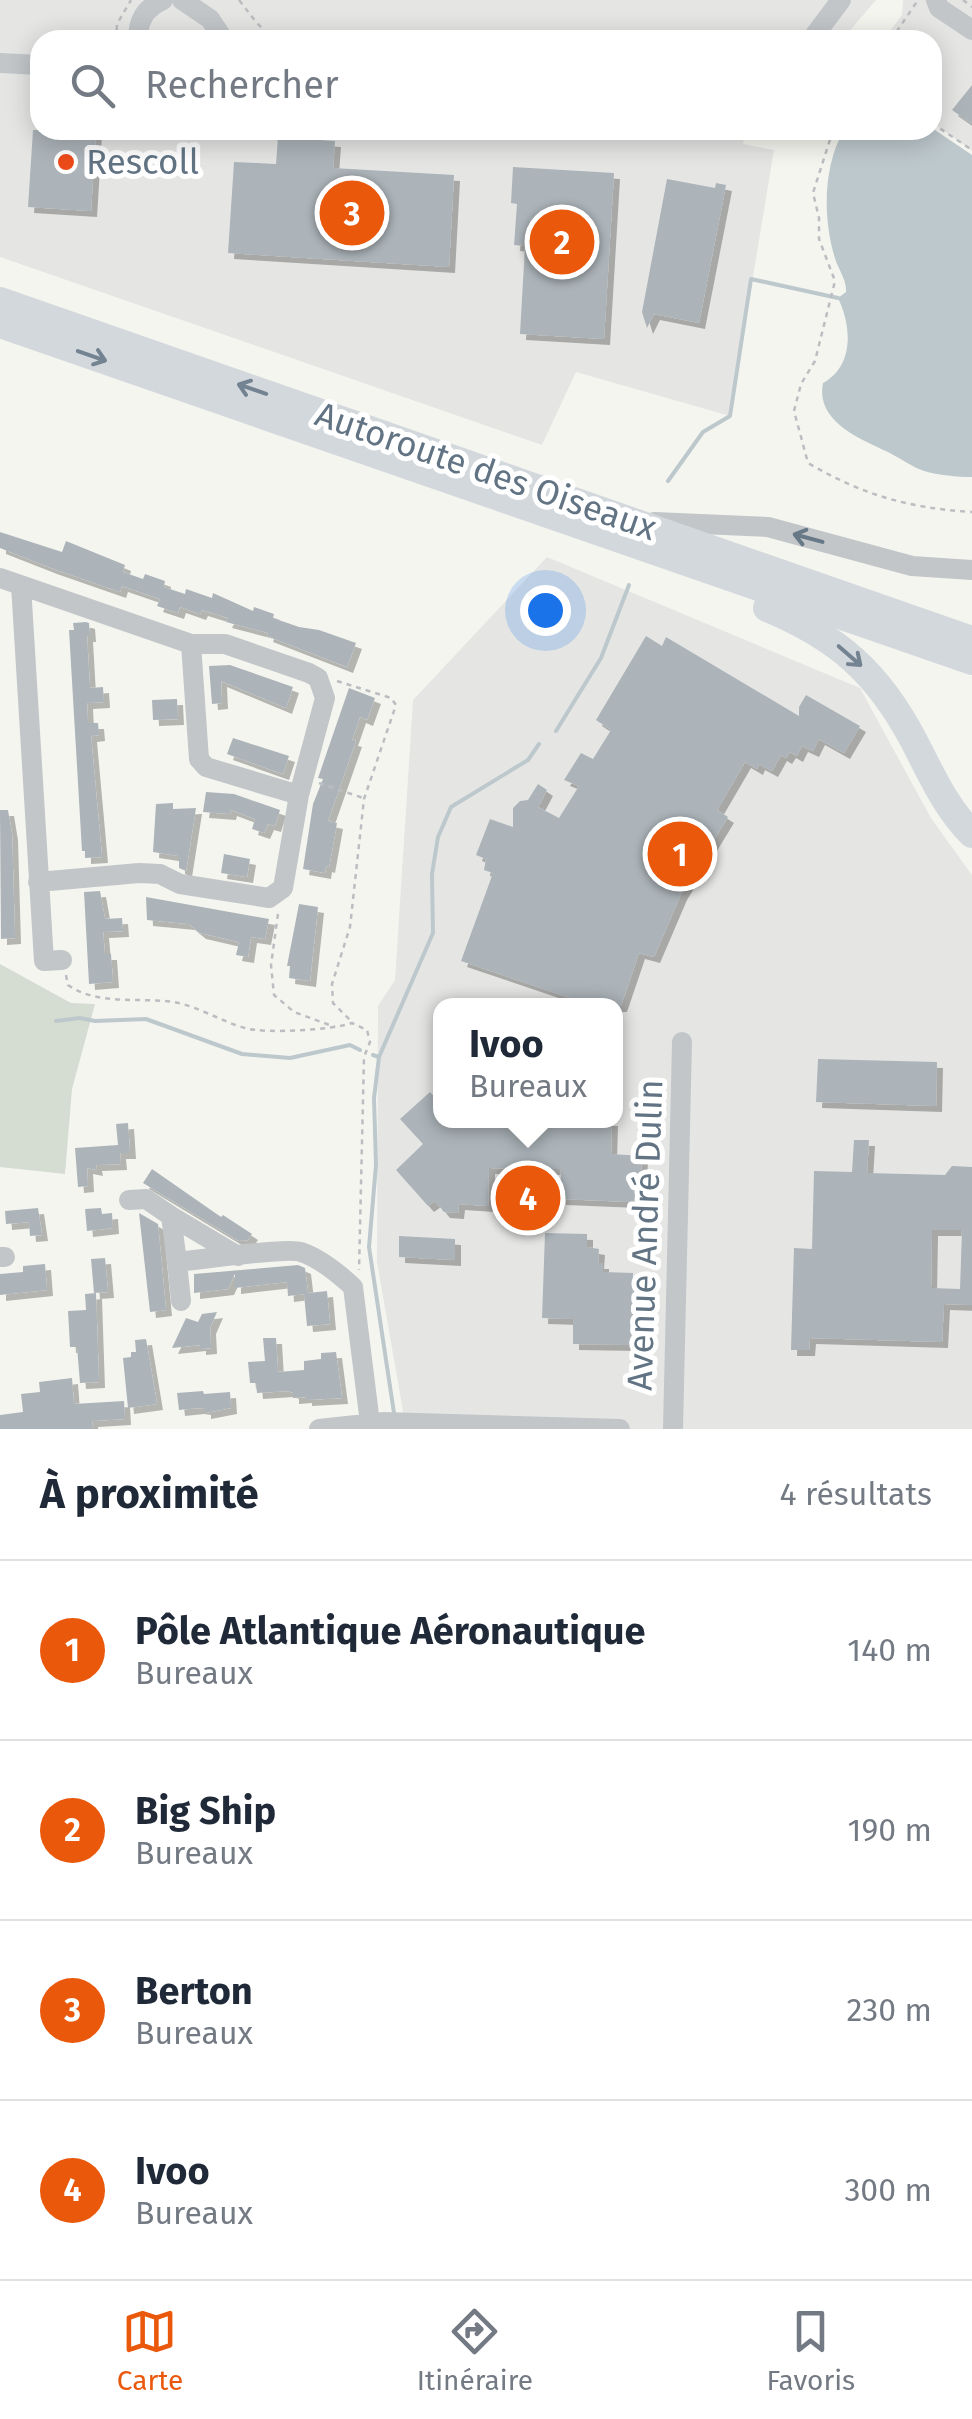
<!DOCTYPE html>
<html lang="fr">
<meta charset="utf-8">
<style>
body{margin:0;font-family:"Fira Sans",sans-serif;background:#f6f6f7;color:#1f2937}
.you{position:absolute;left:545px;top:610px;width:35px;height:35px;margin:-25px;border:8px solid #fff;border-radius:50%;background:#1a73e8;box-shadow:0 0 0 15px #1a73e833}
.badge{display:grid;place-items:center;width:65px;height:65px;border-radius:50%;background:#ea580c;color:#fff;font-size:32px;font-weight:700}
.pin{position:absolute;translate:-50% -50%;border:5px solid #fff;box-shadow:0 2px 10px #0006}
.popup{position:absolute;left:433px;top:998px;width:190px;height:130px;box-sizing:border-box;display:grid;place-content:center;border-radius:20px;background:#fff;filter:drop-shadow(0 2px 8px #0005);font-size:32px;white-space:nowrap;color:#747a83}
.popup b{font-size:38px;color:#1f2937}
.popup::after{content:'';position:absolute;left:50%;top:100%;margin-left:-20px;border:20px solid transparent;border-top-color:#fff}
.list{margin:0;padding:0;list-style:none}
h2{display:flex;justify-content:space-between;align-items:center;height:130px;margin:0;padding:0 40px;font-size:42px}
h2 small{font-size:32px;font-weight:400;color:#747a83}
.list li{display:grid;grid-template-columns:65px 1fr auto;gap:30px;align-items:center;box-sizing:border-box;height:180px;padding:0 40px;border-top:2px solid #e0e1e3}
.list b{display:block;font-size:38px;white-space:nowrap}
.list p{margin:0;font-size:32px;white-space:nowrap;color:#747a83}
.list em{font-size:32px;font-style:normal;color:#747a83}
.icon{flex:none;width:55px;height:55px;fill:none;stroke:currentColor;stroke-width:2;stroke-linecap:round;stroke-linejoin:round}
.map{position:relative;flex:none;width:972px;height:1429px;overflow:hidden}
.search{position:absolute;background:#fff;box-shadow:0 5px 25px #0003;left:30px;right:30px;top:30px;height:110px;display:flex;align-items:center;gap:25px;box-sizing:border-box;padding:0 35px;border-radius:30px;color:#747a83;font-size:38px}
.sheet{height:850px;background:#fff}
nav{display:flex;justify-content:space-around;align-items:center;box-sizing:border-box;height:140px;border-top:2px solid #e0e1e3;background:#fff;font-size:28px;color:#747a83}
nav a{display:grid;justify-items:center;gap:5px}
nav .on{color:#ea580c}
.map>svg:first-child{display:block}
.built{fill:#e5e6e4;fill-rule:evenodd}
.green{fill:#d5dcd1}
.water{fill:#bdc8cd}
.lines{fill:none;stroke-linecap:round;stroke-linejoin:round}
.stream{stroke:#bdc8cd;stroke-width:4}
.building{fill:#acb4b9;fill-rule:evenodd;filter:url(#shadow)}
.path{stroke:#bbbec0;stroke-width:2.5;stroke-dasharray:5 5;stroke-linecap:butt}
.minor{stroke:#c2c6c9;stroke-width:20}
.highway{stroke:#d3d8dc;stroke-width:28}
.oneway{stroke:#738391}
.oneway2{stroke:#677887}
.poi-dot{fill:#ed4b19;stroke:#fff;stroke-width:4}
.labels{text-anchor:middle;stroke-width:10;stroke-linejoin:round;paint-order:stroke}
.poi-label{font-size:35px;fill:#627484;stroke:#fff;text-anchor:start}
.street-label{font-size:35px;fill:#627484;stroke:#fff}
</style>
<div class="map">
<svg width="972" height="1429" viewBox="0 0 972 1429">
<defs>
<filter id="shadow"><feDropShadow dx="6" dy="6" stdDeviation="0" flood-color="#0004"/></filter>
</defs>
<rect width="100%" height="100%" fill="#f5f5f0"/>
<path class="built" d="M0,0H876L842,40H40V130H746L743,144L774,150L730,416L576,372L542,445L0,257Z
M903,0H972V151L932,122V40H883L902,15Z
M547,557L860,688L931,818L972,875V1429H406L377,1262L378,1006L395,980L413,700ZM440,1006H616V1120H440Z"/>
<path class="green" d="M0,964L71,1003L95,1004L72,1089L65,1174L0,1167Z"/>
<path class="water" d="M932,128L972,155V477C957,477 938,475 924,471C912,467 900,458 888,452C860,439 815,421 823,383C854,366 852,327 838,298L846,292C847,279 837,268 834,255C823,217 823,166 844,130Z"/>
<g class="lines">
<path class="stream" d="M668,481L703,432L730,416L751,279L838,298
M556,731L601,658L629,585
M56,1021L80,1018L95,1021L146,1019L242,1054L290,1058L350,1045L360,1050
M373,1055L379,1057L374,1098L376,1165L369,1247L394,1413
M379,1057L433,933L432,874L438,837L451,807L528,760L539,744"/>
</g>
<path class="building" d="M972,85V124L952,110Z
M33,130H96L91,211L28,207Z
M291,134L305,139L335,141L333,168L454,175L449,267L228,253L234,162L276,164L278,137L289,138Z
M513,167L614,173L604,339L520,334L525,246L514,245L517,204L511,203Z
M667,179L715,188L716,183L726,185L699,323L654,314L647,328L642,312Z
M0,532L62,552L66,541L125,565L123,572L143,579L145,574L165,581L164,587L185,594L186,589L212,598L213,593L253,611L254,607L274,614L273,618L299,627L319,630L356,643L347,667L267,636L268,633L226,622L228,618L202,610L200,614L180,607L178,613L157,606L160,599L122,586L120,592L51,568L0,548Z
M86,622L89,623L90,636H87L90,688L103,687L104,702L87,703L88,723H98L99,735L91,736L102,857L85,858V851H82L69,630H74L73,623Z
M646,636L662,646L666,637L799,716V707L806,695L860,726L844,753L819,739L813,751L802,746L797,756L790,752L786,758L781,755L772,771L759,764L757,769L745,762L717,810L728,817L681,894L654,957L639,953L621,1006H594L461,961L493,873L484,870L486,859L476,855L490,819L513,827V808L520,801L528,800L538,784L547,790L538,807L559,818L579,786L564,780L581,753L593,759L611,730L596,720Z
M230,665L293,687L286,708L221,681L222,703L212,704L209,666Z
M349,688L375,698L367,720L360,717L352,740L356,741L328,821L337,823L329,867L326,866L325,873L303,869L313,804L323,779L318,778Z
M177,699L178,719L153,720L152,700Z
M233,738L289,756L283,774L227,754Z
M206,792L234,794L280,810L275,826L268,824L264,833L252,829L255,819L231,810L230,814L203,812Z
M173,803V809L196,808L186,871L179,868V856L153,852L156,804Z
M0,810H8L12,834L15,938L1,939Z
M224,854L250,859L247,877L221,873Z
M100,891L105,919L122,918L123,931L103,932L105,954H111L113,982L89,984L84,892Z
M146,897L269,919L265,939L251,937L248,957L236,955L239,942L200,933L189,924L147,920Z
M299,904L318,907L310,981L289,978L290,966H287Z
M818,1059L937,1062L936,1106L816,1102Z
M430,1092L440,1103V1120H456L461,1126L520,1128L521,1120H612L611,1154L642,1156L640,1196L632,1202L560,1199L561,1169L489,1168L488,1206L459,1204L458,1213L444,1212L435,1201L428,1206L396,1170L423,1144L400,1119Z
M128,1123L130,1153H120L121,1164L96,1165L97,1170L87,1168L88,1186L78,1187L75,1148L118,1145L116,1124Z
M854,1140H869L867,1173L945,1175L952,1166L972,1167V1305L944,1304L942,1342L810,1338L809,1350H791L794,1248L812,1249L814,1171L852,1172ZM932,1230H962L960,1289L931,1288Z
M152,1169L221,1217L223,1215L252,1234L248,1240L239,1241L143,1183Z
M38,1208L42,1235L30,1236L29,1222L6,1224L5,1211Z
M101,1208L102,1214L112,1213L113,1228L87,1231L85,1209Z
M139,1213L158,1224L166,1310L150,1312Z
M545,1233L587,1234V1247L599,1249L598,1263H603V1272L633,1273L631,1345L573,1344V1319L542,1318Z
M399,1236L455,1239V1260L399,1257Z
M105,1258L108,1292L94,1293L91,1259Z
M45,1264L47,1290L0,1295V1274L23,1272V1266Z
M298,1265L305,1268L308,1293L327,1291L330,1324L307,1326L304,1294L288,1296L287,1282L235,1288V1274L228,1289L194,1293V1274Z
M96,1293L99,1382L80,1383L77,1347H70L68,1311L86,1310L85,1294Z
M217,1312L210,1328L211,1348L200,1349V1345L172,1348L186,1318L198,1322L202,1314Z
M263,1338H276L278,1372L304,1370V1361L321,1359V1353L336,1352L342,1398L306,1400V1397L293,1398V1393L288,1391L257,1393L256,1383H250L248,1362L265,1361Z
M146,1339L157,1404L128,1408L123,1358L131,1357V1352H136L135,1340Z
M72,1378L74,1404L124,1401L125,1419L92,1421L93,1429H0V1415L23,1412L21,1394L40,1392L39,1382Z
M203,1391L204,1394L230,1392L231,1408L205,1413V1409L198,1408L179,1410L177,1393Z"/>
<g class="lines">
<path class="path" d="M239,0C256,21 263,37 290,40
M963,0L972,7
M116,40L117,24L131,0
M891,40L918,0
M932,123L972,150
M833,130L813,193L819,218V239L835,281L815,361L801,384L794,411L808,463C863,495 908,508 972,512
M337,681L391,698L396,705L364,799L350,927L332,984L333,1003L351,1021
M319,783L363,798
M278,914L271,965L274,995L294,1012L335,1027
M66,975L68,985C98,1006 138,997 173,1002C198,1006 220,1021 245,1028C265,1034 332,1030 352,1023L367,1030L370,1042L364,1057L359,1270"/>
<path class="minor" d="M182,0L210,19L224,40
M936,0L939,8L972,30
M138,40C138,20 145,8 163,0
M811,40L841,0
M0,63L40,65
M654,522L768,527L912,566L972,570
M0,578L191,644H225L309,673L318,678L325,698L299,795L283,888L269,898L180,884L160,874L139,873L38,882
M21,585L44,961L62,960
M191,644L199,759L206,767L299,795
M129,1200L146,1199L171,1216
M238,1256L171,1216L177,1262C198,1260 288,1247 301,1252C319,1258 339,1274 353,1287L370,1423
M0,1257H5
M177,1262L181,1301
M319,1429L384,1422L620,1429
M673,1429L682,1042"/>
<path class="highway" d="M0,301L972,640
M0,324L972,661
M767,608C839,638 878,673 914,741C931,774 946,808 972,834"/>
</g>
<defs><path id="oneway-shaft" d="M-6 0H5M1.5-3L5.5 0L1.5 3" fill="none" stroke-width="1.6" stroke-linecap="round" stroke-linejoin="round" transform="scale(2.5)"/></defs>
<g class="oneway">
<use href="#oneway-shaft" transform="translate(92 356) rotate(19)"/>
<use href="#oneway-shaft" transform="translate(252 389) rotate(-161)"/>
<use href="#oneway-shaft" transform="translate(850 656) rotate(41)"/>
</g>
<use class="oneway2" href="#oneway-shaft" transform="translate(808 538) rotate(-165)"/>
<circle class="poi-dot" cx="66" cy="162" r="10"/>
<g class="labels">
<g class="poi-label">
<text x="86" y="174">Rescoll</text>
</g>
<g class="street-label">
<text transform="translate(486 471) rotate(19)" y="12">Autoroute des Oiseaux</text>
<text transform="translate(645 1235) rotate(-88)" y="12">Avenue André Dulin</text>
</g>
</g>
</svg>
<div class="you"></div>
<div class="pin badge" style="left:680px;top:854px">1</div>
<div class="pin badge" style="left:562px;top:242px">2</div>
<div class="pin badge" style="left:352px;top:213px">3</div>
<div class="pin badge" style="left:528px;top:1198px">4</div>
<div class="popup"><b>Ivoo</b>Bureaux</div>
<div class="search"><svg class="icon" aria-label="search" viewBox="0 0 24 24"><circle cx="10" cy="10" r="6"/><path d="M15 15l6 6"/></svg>Rechercher</div>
</div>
<section class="sheet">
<h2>À proximité<small>4 résultats</small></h2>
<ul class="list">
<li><span class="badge">1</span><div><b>Pôle Atlantique Aéronautique</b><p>Bureaux</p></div><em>140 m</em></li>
<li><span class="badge">2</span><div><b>Big Ship</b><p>Bureaux</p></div><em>190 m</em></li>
<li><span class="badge">3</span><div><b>Berton</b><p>Bureaux</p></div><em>230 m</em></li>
<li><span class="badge">4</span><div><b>Ivoo</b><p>Bureaux</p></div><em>300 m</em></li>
</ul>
</section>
<nav>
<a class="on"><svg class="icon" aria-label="map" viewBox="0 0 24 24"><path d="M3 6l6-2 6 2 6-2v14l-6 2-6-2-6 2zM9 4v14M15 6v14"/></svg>Carte</a>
<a><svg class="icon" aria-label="directions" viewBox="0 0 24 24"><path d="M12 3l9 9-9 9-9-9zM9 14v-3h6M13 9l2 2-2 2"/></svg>Itinéraire</a>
<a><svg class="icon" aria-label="saved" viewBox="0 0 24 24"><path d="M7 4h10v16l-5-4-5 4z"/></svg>Favoris</a>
</nav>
